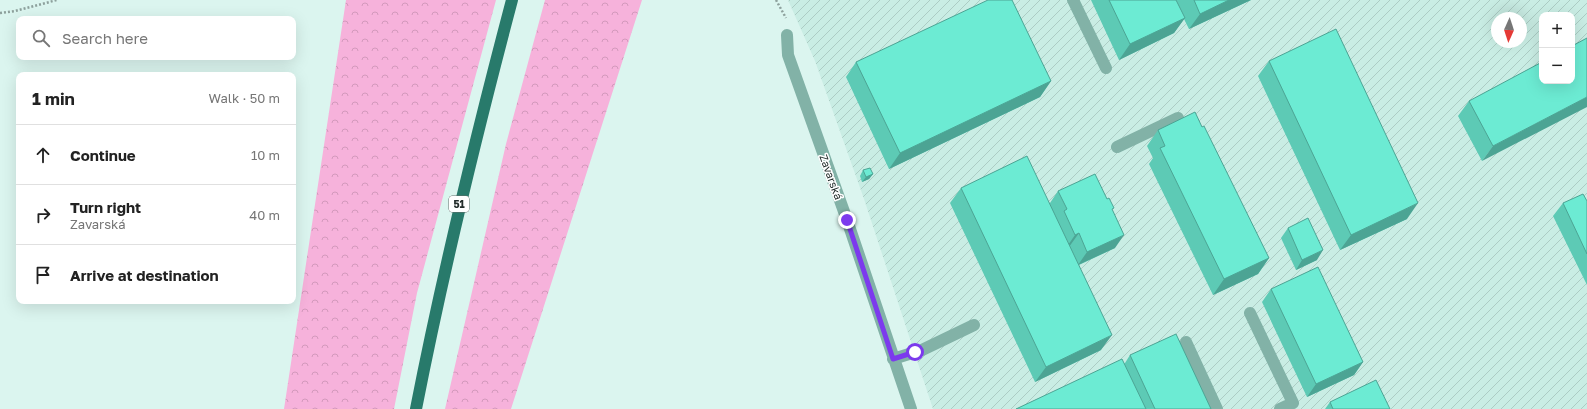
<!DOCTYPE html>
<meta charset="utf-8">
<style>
body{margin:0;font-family:"Golos Text",sans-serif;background:#f6f6f6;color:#222}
.controls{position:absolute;right:12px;top:12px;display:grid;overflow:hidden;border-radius:8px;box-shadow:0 4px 16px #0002}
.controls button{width:36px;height:36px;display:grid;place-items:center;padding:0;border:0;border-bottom:1px solid #e0e0e0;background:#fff;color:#222;font:20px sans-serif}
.compass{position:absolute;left:1491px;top:12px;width:36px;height:36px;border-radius:50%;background:#fff;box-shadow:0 4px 16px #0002;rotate:183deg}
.stop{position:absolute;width:12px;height:12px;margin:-9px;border:3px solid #7c3aed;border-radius:50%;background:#fff}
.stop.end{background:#7c3aed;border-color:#fff;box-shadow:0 1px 4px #0008}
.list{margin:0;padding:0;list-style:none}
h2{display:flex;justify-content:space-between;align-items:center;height:52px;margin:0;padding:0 16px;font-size:17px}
h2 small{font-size:13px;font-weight:400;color:#767676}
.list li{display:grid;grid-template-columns:26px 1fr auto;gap:12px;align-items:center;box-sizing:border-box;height:60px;padding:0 16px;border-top:1px solid #e0e0e0}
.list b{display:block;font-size:15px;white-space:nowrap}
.list p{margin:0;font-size:13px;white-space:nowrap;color:#767676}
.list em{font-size:13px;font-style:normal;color:#767676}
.icon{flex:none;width:22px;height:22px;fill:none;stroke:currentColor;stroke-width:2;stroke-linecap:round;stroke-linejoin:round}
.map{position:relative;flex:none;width:1587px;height:409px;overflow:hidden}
.search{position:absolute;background:#fff;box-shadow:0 4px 16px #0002;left:16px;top:16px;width:280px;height:44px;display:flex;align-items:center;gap:10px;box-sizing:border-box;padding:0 14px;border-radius:8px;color:#767676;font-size:15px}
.panel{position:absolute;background:#fff;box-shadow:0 4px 16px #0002;left:16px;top:72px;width:280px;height:232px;border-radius:8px}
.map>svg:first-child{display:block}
.industrial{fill:url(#industrial-furrows);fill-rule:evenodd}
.forest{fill:url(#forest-crowns)}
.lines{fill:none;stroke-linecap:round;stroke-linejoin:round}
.path{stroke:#8da09c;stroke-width:2.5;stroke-dasharray:2 2;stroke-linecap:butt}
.minor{stroke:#82b2a7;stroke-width:12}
.major{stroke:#287a6b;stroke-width:12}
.wall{fill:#5dcab5}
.shaded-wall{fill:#4ca494}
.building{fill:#6cebd3;stroke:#4ca494}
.route{stroke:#7c3aed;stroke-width:5}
.labels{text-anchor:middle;stroke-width:3;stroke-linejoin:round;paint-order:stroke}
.shield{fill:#fff;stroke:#656c6b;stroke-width:1}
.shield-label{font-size:10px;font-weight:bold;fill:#232d2b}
.street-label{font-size:11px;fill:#232d2b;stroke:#fff}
</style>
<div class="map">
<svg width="1587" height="409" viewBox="0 0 1587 409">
<defs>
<pattern id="industrial-furrows" width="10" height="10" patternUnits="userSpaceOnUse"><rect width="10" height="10" fill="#c9ede4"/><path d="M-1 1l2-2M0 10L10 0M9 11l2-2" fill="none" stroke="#acccc4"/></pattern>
<pattern id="forest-crowns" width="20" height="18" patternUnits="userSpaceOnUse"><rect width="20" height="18" fill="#f6b2db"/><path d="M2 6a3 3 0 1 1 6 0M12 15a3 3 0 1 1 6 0" fill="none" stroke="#d399bc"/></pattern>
</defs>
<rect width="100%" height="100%" fill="#dbf5ef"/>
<path class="industrial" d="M788,0H1587V409H933L864,199L815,61ZM1542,15H1572V81H1542ZM1497,18H1521V42H1497Z"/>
<path class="forest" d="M346,0H496L417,293L394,409H284Z
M545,0H642L511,409H445L506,144Z"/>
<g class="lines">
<path class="path" d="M776,0L786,18
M0,13L15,11L57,0"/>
<path class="minor" d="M1073,0L1106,68
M787,35L788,55L847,220L911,409
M1117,147L1178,118
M1250,313L1293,403L1280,409
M1186,342L1217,409
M893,359L922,350L974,325"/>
<path class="major" d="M416,409C443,271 476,136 512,0"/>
</g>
<path class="wall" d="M1091,0H1251L1189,29L1184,19L1174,33L1119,60Z
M1269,61L1407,219L1340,250L1258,76Z
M856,62L1051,81L1040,97L889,169L846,77Z
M1542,81L1482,161L1458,116L1469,101Z
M1158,130L1269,258L1258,274L1213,295L1149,164L1153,158L1147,146Z
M863,170L873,174L869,179L862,182L860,176Z
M961,188L1050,203L1058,191L1112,211L1115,248L1079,265L1101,350L1035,382L950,203Z
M1587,201V285L1553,216L1563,203Z
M1288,228L1317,260L1296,270L1281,238Z
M1271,289L1363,362L1354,375L1307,397L1262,302Z
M1130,355L1211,409H1016L1125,363Z
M1330,402L1390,409H1325Z"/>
<path class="shaded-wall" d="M1229,0H1251L1189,29L1200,14Z
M1185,18L1174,33L1119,60L1130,44Z
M1051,81L1040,97L889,169L900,153Z
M1587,97V107L1482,161L1493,146Z
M873,174L869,179L862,182L866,177Z
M1418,203L1407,219L1340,250L1351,235Z
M1079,233L1069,247L1066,248L1075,235Z
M1124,235L1115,248L1078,265L1087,252Z
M1323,250L1317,260L1296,270L1302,260Z
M1269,258L1258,274L1213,295L1224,279Z
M1112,335L1101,350L1035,382L1046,367Z
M1363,362L1354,375L1307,397L1316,384Z"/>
<path class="building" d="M988,0H1012L1051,81L900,153L856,62Z
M1109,0H1176L1185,18L1130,44Z
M1194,0H1229L1200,14Z
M1336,29L1418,203L1351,235L1269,61Z
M1587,38V97L1493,146L1469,101L1542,62V81H1572V46Z
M1195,112L1202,127L1204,126L1269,258L1224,279L1160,148L1165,146L1158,130Z
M1027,156L1112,335L1046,367L961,188Z
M870,168L873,174L866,177L863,170Z
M1095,174L1107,199L1109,198L1114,208L1112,209L1124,235L1087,252L1079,233L1075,235L1064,211L1067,209L1058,191Z
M1583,194L1587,201V254L1563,203Z
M1308,218L1323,250L1302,260L1288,228Z
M1318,267L1363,362L1316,384L1271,289Z
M1176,334L1211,409H1155L1130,355Z
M1122,359L1146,409H1016Z
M1376,380L1390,409H1333L1330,402Z"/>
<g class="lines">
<path class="route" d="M847,220L893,359L915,352"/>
</g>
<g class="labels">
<rect class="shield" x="449" y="196" width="20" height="16" rx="3"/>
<g class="shield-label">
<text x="459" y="208">51</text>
</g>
<g class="street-label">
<text transform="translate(831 177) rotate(70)" y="4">Zavarská</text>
</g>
</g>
</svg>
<div class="controls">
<button>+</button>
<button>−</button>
</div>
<svg class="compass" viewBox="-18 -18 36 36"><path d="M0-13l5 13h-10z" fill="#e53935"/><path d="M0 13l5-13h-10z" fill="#767676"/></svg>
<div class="stop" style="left:915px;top:352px"></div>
<div class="stop end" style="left:847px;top:220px"></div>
<div class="search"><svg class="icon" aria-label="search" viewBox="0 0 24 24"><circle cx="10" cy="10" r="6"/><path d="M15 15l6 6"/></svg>Search here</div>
<section class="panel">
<h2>1 min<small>Walk · 50 m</small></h2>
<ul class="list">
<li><svg class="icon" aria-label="ahead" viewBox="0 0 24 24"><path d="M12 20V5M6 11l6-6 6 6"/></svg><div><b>Continue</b></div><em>10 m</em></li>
<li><svg class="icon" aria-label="right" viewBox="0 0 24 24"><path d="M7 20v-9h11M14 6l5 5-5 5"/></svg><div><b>Turn right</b><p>Zavarská</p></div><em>40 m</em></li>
<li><svg class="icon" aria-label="arrive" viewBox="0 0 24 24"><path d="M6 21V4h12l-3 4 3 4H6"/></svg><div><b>Arrive at destination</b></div></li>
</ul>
</section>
</div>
